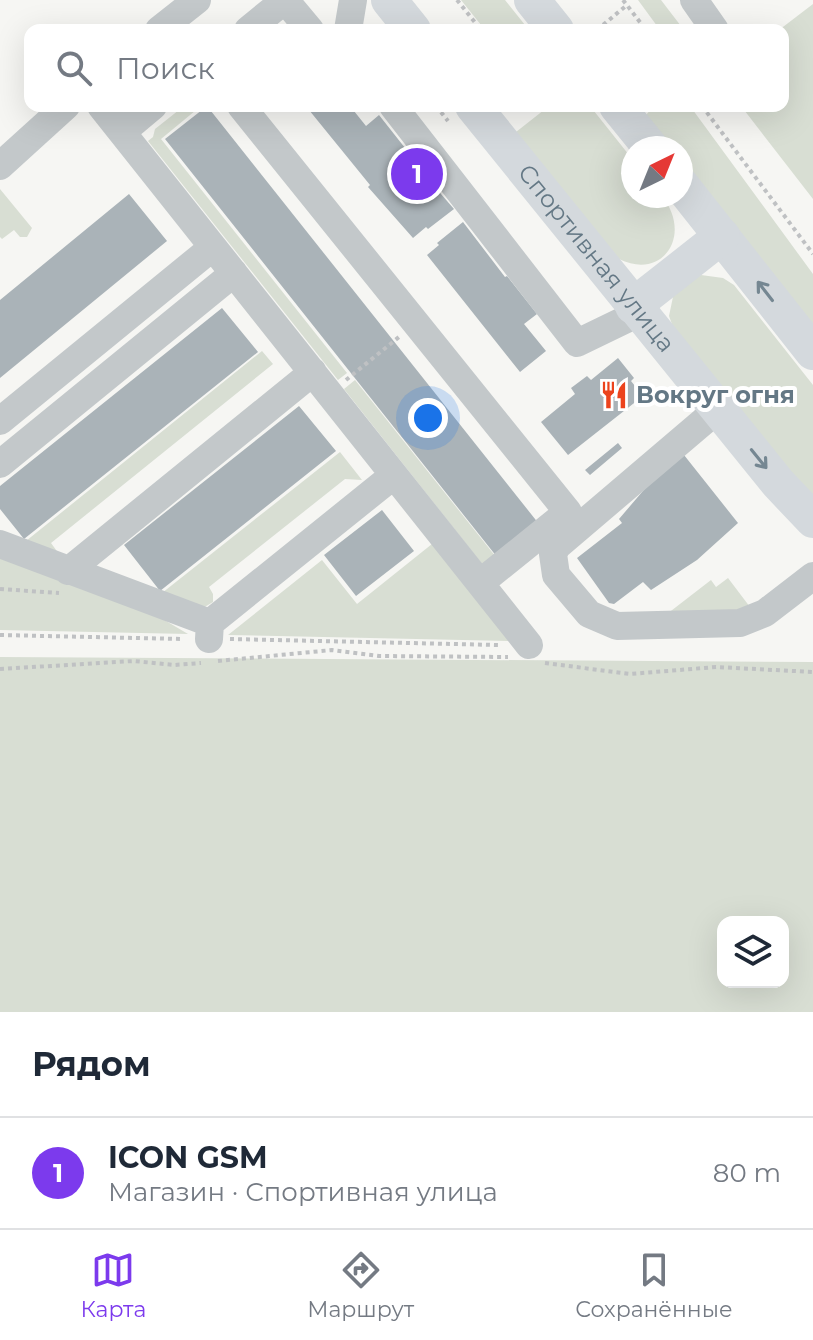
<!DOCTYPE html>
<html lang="ru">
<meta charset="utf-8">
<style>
body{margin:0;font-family:Montserrat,sans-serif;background:#f6f6f7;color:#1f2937}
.controls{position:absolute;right:24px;bottom:24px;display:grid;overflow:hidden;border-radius:16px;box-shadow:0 8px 32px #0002}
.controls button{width:72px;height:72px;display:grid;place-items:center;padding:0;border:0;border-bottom:2px solid #e0e1e3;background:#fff;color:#1f2937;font:40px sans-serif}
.compass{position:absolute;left:621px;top:136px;width:72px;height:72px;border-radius:50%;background:#fff;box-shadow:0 8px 32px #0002;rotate:43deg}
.you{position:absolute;left:428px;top:418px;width:28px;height:28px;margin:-20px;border:6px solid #fff;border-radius:50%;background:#1a73e8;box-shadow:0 0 0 12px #1a73e833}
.badge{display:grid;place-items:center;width:52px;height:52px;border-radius:50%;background:#7c3aed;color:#fff;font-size:26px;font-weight:700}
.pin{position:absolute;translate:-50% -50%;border:4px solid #fff;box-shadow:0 2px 8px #0006}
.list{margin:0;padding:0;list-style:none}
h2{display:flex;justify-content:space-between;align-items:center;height:104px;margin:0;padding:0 32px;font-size:34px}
h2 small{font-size:26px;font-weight:400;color:#747a83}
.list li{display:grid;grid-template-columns:52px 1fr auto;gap:24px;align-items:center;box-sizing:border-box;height:112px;padding:0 32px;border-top:2px solid #e0e1e3}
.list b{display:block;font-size:30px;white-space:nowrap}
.list p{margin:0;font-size:26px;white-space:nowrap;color:#747a83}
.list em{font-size:26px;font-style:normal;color:#747a83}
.icon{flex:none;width:44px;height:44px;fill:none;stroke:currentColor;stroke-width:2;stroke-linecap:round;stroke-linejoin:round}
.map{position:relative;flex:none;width:813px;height:1012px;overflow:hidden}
.search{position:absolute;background:#fff;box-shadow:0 8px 32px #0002;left:24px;right:24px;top:24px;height:88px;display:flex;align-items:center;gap:20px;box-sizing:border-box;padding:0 28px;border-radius:16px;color:#747a83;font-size:30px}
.sheet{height:216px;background:#fff}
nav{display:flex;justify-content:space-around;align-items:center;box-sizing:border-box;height:112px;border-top:2px solid #e0e1e3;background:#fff;font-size:22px;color:#747a83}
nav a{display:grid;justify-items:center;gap:4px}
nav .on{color:#7c3aed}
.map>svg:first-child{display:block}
.green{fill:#d8ded3;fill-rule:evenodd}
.building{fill:#aab3b8}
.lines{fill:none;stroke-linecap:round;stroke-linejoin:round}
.path{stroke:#bfc1c3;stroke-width:4;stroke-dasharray:4 4;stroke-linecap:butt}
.minor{stroke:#c3c8ca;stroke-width:28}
.major{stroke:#d4d9dd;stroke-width:36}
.oneway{stroke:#758792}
.labels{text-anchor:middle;stroke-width:8;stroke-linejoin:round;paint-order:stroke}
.street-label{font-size:24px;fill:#647885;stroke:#fff}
.poi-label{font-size:24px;font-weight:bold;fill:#647885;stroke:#fff;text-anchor:start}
</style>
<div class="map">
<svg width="813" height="1012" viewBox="0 0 813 1012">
<rect width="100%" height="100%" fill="#f6f6f3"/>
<path class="green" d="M461,0H505L529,30H485Z
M638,0H661L684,30H660Z
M813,4V199L741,106H783V30H779Z
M184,106H201L161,139L347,373L338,380L148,141L153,137L155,129Z
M549,106H590L633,160V196H662C693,235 663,281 619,259L516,132Z
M654,106H690L813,274V330L681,166V148H667L645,116Z
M0,189L32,228L27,237H20L14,230L2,239L0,237Z
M701,275L723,278L734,285L813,385V500L673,327L669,316L674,292Z
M262,351L273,364L51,543L59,554L26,541Z
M355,380L496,557L482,564L344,389Z
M340,452L362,480L345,479L209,587L213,594V602L203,608L162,593Z
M432,544L509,641L228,635L322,560L357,604Z
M0,557L161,618L188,634L0,630Z
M728,578L750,607L743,613L667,614L711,580L716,587Z
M0,657L813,662V1012H0ZM723,922H783V982H723Z"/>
<path class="building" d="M207,106L539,524L497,557L165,139Z
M314,106H350L366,126L379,115L409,153L407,155L454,209L428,229L426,227L413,238L368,187L370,185L309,110Z
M129,194L167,241L0,378V300Z
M463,222L505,277L507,276L537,314L524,324L546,351L520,372L427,255L439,245L437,243Z
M222,308L258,352L24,539L0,509V486Z
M618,358L634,378L631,381L643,396L568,455L541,422L575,394L571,388L587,376L591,380Z
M299,406L336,451L160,591L124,545Z
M618,443L622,448L590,475L585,470Z
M684,455L738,523L697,560L651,590L643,582L614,604L609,603L577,558L622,523L619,519L654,478Z
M382,510L414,551L356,596L324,555Z"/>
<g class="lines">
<path class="path" d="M457,0L481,30
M623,0L646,30
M597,30L627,5
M436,106L448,121
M542,106L543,107
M702,106L813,254
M346,380L399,337
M0,589L59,593
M0,635L182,639
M230,639L498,645
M218,661L332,650L379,656L508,657
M545,663L630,674L716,667L813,672
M0,669L134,661L174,665L201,663"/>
<path class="minor" d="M285,0L310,30
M694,0L715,30
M159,30L197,0
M248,30L285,0
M348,30L353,0
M101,106L529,645
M241,106L568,512L480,583
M393,106L577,343L639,313
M122,132L153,106
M0,166L66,106
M718,409L557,546L553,554L556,575L589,614L617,626L740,623L765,613L813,576
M0,421L213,247
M0,464L234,273
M0,544L210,623
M68,571L313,372
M209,639L210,623L394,475"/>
<g class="major">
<path d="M389,0L413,30"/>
<path d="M532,0L556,30"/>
<path id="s1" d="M473,106L778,483L813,520"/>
<path d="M617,106L651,148"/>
<path d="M681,185L813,352"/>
<path d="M633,306L722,236"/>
</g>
</g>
<defs><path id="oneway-shaft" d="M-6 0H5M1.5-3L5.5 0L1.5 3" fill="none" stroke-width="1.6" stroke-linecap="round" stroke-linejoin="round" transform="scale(2)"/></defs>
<g class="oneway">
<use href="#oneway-shaft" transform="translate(765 291) rotate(-128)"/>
<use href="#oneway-shaft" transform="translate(759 459) rotate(51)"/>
</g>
<defs>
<symbol id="restaurant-bare" viewBox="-9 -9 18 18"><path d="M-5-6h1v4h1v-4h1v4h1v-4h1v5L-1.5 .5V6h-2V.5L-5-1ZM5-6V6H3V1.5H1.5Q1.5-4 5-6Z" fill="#ec431d" stroke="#fff" stroke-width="2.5" paint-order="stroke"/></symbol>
</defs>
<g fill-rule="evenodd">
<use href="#restaurant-bare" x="594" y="375" width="40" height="40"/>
</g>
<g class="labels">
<g class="street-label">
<text dy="8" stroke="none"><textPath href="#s1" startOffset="196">Спортивная улица</textPath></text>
</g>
<g class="poi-label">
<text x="636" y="403">Вокруг огня</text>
</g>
</g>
</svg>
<div class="controls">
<button><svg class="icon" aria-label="layers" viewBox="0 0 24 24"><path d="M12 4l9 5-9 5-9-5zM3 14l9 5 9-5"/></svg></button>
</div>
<svg class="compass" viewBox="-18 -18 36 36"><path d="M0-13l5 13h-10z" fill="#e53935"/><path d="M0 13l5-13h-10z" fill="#747a83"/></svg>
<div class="you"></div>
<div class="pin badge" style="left:417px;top:174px">1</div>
<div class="search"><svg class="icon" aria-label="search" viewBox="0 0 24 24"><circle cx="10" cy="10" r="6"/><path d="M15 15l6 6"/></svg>Поиск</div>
</div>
<section class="sheet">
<h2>Рядом<small></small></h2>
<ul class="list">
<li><span class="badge">1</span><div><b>ICON GSM</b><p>Магазин · Спортивная улица</p></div><em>80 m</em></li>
</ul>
</section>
<nav>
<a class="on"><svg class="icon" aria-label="map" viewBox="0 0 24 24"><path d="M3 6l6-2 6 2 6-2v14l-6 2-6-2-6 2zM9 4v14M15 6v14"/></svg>Карта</a>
<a><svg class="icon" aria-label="directions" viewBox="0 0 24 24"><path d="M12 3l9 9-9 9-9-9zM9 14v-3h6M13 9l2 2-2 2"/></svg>Маршрут</a>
<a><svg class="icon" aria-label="saved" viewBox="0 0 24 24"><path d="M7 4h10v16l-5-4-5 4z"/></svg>Сохранённые</a>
</nav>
